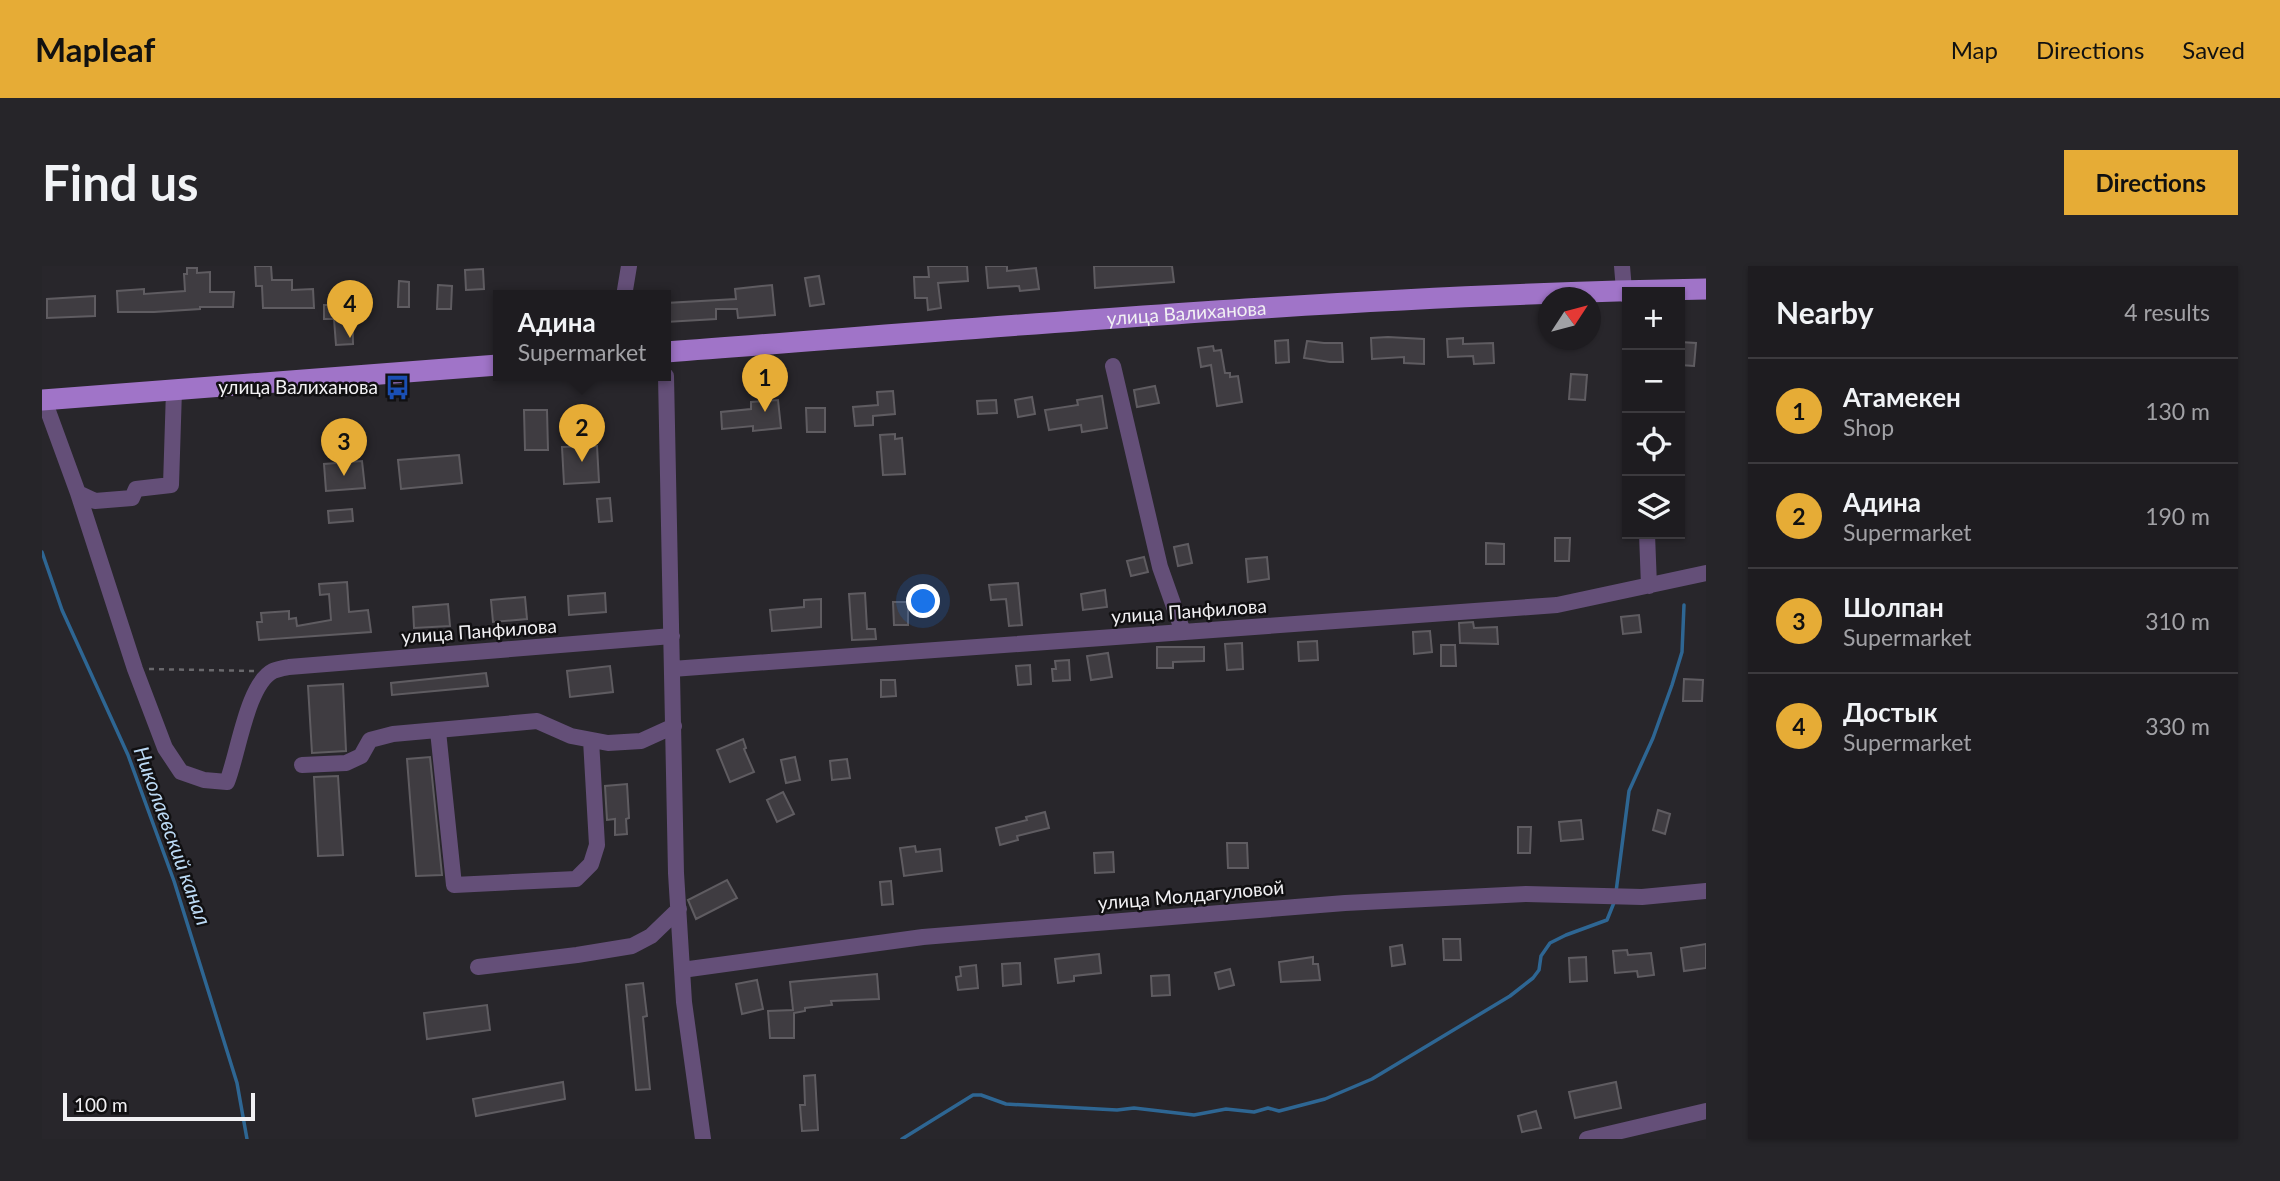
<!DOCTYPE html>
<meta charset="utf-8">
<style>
body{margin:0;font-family:Lato,sans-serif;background:#262529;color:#f1f3f6}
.controls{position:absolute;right:21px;top:21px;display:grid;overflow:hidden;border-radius:0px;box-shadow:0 2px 5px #0004}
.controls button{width:63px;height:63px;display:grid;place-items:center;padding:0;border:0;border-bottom:2px solid #3c3a3e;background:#1e1c20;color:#f1f3f6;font:35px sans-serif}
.compass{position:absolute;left:1496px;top:21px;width:63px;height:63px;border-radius:50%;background:#1e1c20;box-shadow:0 2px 5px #0004;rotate:54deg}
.scale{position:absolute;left:21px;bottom:18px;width:192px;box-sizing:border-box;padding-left:7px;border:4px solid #f1f0f3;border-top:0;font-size:19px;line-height:24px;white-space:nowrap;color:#f1f0f3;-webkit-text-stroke:5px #111012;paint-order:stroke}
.you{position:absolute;left:882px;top:336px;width:24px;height:24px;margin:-18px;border:5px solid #fff;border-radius:50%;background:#1a73e8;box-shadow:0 0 0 10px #1a73e833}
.badge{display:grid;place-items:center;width:46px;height:46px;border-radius:50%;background:#e6ac36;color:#111;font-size:23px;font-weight:700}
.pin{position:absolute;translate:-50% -58px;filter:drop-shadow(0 2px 4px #0008)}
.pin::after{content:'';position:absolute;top:37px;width:24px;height:21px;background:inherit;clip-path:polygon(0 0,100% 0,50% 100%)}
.popup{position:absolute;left:451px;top:24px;width:178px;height:91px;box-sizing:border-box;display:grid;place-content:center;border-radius:0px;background:#1e1c20;filter:drop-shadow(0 2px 5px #0005);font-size:23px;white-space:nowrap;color:#a1a1a5}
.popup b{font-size:26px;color:#f1f3f6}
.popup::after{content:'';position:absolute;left:50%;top:100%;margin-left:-14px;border:14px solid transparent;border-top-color:#1e1c20}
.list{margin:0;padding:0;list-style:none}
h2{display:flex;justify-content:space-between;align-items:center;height:91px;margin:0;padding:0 28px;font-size:30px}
h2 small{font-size:23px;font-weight:400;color:#a1a1a5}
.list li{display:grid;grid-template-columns:46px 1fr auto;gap:21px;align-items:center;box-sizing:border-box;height:105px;padding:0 28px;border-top:2px solid #3c3a3e}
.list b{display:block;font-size:26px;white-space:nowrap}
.list p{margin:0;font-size:23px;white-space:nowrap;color:#a1a1a5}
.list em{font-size:23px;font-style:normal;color:#a1a1a5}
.icon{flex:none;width:38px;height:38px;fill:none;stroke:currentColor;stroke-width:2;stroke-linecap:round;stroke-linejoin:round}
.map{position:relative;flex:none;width:1664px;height:873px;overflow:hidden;border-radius:0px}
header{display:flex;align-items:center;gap:42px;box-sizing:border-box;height:98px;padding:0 35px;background:#e6ac36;color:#111}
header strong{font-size:33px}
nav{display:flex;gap:38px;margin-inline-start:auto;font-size:24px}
.intro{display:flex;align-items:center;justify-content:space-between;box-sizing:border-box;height:168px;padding:0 42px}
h1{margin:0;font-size:49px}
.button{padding:18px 32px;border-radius:0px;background:#e6ac36;color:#111;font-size:24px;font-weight:700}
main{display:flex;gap:42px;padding:0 42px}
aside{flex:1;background:#1e1c20;border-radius:0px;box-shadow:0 2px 5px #0004}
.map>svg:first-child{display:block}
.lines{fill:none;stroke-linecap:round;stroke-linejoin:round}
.stream{stroke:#2e6693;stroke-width:3.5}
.building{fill:#3f3c41;stroke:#5f5c61;stroke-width:2}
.path{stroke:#69686c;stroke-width:2.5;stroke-dasharray:5 5;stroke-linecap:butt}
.minor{stroke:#644f78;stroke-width:16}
.major{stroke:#a074c8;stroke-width:21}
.labels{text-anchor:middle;stroke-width:5;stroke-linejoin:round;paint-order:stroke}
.street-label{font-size:19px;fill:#f1f0f3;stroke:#111012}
.poi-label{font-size:19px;fill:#f1f0f3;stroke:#111012;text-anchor:end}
.water-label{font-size:21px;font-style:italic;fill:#bcdaf5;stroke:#111012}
</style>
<header>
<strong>Mapleaf</strong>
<nav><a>Map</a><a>Directions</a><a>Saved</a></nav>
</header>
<div class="intro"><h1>Find us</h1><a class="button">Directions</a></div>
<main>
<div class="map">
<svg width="1664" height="873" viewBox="0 0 1664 873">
<rect width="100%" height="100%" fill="#28262b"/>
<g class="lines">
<path class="stream" d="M0,286L20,344L86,489L132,615L195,817L205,873
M1574,626L1587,525L1611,472L1630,419L1640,386L1642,339
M860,873L931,829H939L964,838L1075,844L1092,842L1152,849L1184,843L1212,846L1226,842L1237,845L1283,833L1330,813L1468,730L1491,712L1497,704L1499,690L1508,677L1524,669L1565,654L1573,634"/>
</g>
<path class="building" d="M213,0H229L230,14H250V24L271,23L272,42H221L220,20H214Z
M886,0H925L926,15L896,17L899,42L886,44L885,32H873L872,11H887Z
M944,0H965V5L994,2L997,23L978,25L977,20L946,22Z
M1052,0H1130L1132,16L1053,22Z
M145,2H155V7L168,6V26H192L191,41H158V43L112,46H76L75,25L102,23V28L143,25L142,8H145Z
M441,3L442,23L424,24L423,4Z
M777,10L782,38L768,40L763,12Z
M357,15L367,16V41H356Z
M396,19L410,20L409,43H395Z
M730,19L733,49L696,52L695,43H674V53L624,56V37L694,33L693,23Z
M310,21L311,78L294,79L292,53H282V39H295L294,22Z
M53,30V50L5,52V33Z
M1346,71L1382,73V98L1362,97V91L1330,93L1329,72Z
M1421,72V78L1451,77L1452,97L1432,98L1431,90L1406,91L1405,73Z
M1246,74L1247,96L1234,97L1233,75Z
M1265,75L1282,77H1300L1301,96H1288L1262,92Z
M1638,76L1654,77L1652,100L1638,99Z
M1171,80L1172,85L1179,84L1183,107H1188V111L1196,110L1200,136L1175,140L1169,99L1159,101L1156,82Z
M1529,108L1545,109L1543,134L1527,133Z
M1113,120L1117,137L1095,141L1092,124Z
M851,125L853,148L831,150V159L813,160L811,141L836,139L835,126Z
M1060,130L1065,162L1040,166L1039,159L1007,164L1003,144L1036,139L1035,134Z
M990,131L993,148L976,151L973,134Z
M736,134L739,162L711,165V160L680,163L679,146L709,143V136Z
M954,134L955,147L936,148L935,135Z
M764,142H783V166H765Z
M482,144H505L506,184H483Z
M853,168V173L860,172L863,208L841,209L838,169Z
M555,180L557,216L522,218L520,181Z
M417,189L420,217L359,223L356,194Z
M320,195L323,222L284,225L282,198Z
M568,232L570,255L557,256L555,233Z
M310,243L311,255L287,257L286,245Z
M1513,272H1528L1527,295H1513Z
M1444,277L1462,278V298H1444Z
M1146,278L1150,297L1136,300L1132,281Z
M1102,291L1106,306L1089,310L1085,295Z
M1225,291L1227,313L1206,316L1204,293Z
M305,316L307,346L326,344L329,366L217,374L215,356H220L219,347L247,345V353L254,352L255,360L289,354L287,328L278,329L277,318Z
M976,317L980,359L967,360L964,333L949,334L947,319Z
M1063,324L1065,341L1041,344L1039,328Z
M563,327L564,346L527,349L526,330Z
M823,327L825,363H833L834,373L810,374L807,328Z
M483,331L485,353L451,356L449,334Z
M779,333V361L730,365L728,344L762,341V334Z
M851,336H866V359H852Z
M406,338L408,360L372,362L371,341Z
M1597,349L1599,366L1581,368L1579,351Z
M1431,356L1432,362L1455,361L1456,378L1418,377L1417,357Z
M1388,365L1390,386L1372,388L1371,366Z
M1275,375L1276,394L1257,395L1256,376Z
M1200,377L1201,403L1185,404L1183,378Z
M1399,379H1413L1414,400H1399Z
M1115,381H1162V395L1131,396V402H1115Z
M1066,387L1070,411L1049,414L1045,390Z
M1027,394L1028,414L1011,415L1010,403H1014L1013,395Z
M988,399L989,418L976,419L974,400Z
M568,400L571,426L528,431L525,405Z
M444,407L446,420L350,429L349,417Z
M1642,413L1661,414L1660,435H1641Z
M839,414H853L854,430L839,431Z
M301,418L304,485L270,487L266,420Z
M701,473L704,482L702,483L712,506L688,516L675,484Z
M388,491L400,609L374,610L365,493Z
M753,491L758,514L744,517L739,494Z
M805,493L808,512L790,514L788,495Z
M296,510L301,589L276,590L272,511Z
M585,518L587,552L584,553L585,568L573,569V553L565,554L563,520Z
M741,526L752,548L735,556L725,534Z
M1616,544L1628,548L1623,568L1611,564Z
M1003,546L1007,562L975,570L976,574L958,579L954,562L985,554L984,551Z
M1539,554L1541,573L1519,575L1517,556Z
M1476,561H1489L1488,587H1476Z
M1185,577H1205L1206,602H1186Z
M873,580L874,586L898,583L900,605L862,610L858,582Z
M1071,586L1072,606L1053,607L1052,587Z
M685,614L695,632L654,653L646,634Z
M849,615L851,638L840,639L838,616Z
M1401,673H1418L1419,694H1402Z
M1664,678V702L1642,705L1639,682Z
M1360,679L1363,698L1350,700L1348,681Z
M1585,684L1586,689L1609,687L1612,709L1596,711L1595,705L1573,707L1571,685Z
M1057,688L1059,707L1032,710V715L1016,717L1013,693Z
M1271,691V698H1276L1278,714L1239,716L1237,696Z
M1544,691L1545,715L1528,716L1527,692Z
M978,697L979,718L961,720L960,698Z
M934,699L936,722L916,724L914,711L919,710L918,701Z
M1188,703L1192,719L1177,723L1173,707Z
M835,708L837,733L789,735L790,739L763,742V745L752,747V772H728L726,745L751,744L748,716Z
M1127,709L1128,729L1110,730L1109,710Z
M715,714L721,743L700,748L694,718Z
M601,717L605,750L601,751L608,823L594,824L584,719Z
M445,739L448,764L385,773L382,747Z
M773,809L776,864L760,865L758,839H763L762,810Z
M521,816L523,833L434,850L431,833Z
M1574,816L1579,842L1533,852L1527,826Z
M1494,845L1499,862L1480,866L1476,850Z"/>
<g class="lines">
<path class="path" d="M107,403L212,405"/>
<path class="minor" d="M1580,0L1582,24L1585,30
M582,30L587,0
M1071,100L1118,301L1141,366
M624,110L634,607L642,736L661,873
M2,134L36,227L93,403L123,482L139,506L162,514L185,516C196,489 205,418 231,405C236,403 242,402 247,401L630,370
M36,227L53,235L90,232L94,223L129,219L132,124
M1605,268L1607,320
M630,403L1515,339L1664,307
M396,465L412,619L534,613L549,598L555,579L549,474
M260,499L304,497L319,490L328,474L351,468L495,455L529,470L566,477L599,475L632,460
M436,701L535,689L590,680L609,670L637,643
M640,704L881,671L1303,637L1484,628L1600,631L1664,625
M1545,873L1664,845"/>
<g class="major">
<path id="s1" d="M624,86C970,60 1317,29 1664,23"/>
<path d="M0,134L456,99"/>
</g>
</g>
<defs>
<symbol id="bus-bare" viewBox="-9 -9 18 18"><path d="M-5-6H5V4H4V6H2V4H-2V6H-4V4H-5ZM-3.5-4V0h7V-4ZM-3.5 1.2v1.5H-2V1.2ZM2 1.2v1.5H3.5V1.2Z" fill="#1a4fb4" stroke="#111012" stroke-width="2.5" paint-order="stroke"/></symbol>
</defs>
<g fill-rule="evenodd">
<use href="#bus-bare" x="338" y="104" width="35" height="35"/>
</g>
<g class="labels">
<g class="street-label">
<text dy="7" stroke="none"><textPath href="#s1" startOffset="522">улица Валиханова</textPath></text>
<text transform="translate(1147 345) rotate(-4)" y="7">улица Панфилова</text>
<text transform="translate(437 365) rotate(-4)" y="7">улица Панфилова</text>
<text transform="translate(1149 629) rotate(-5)" y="7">улица Молдагуловой</text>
</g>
<g class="poi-label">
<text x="336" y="128">улица Валиханова</text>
</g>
<g class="water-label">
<text transform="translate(130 570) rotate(70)" y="7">Николаевский канал</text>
</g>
</g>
</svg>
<div class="controls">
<button>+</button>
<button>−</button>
<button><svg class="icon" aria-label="locate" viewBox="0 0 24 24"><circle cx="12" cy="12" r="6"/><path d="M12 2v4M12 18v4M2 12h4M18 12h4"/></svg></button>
<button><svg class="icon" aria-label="layers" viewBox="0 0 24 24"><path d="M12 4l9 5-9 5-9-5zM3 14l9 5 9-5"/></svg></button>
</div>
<svg class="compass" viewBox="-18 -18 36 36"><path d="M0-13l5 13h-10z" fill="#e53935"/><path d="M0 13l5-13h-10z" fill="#a1a1a5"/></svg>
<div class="scale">100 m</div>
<div class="you"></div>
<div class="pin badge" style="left:723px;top:146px">1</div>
<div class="pin badge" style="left:540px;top:196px">2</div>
<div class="popup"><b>Адина</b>Supermarket</div>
<div class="pin badge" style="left:302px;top:210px">3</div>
<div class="pin badge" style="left:308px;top:72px">4</div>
</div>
<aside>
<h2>Nearby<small>4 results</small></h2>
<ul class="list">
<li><span class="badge">1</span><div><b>Атамекен</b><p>Shop</p></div><em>130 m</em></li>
<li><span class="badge">2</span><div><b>Адина</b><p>Supermarket</p></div><em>190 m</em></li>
<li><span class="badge">3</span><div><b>Шолпан</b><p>Supermarket</p></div><em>310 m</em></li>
<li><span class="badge">4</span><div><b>Достык</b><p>Supermarket</p></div><em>330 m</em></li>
</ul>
</aside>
</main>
